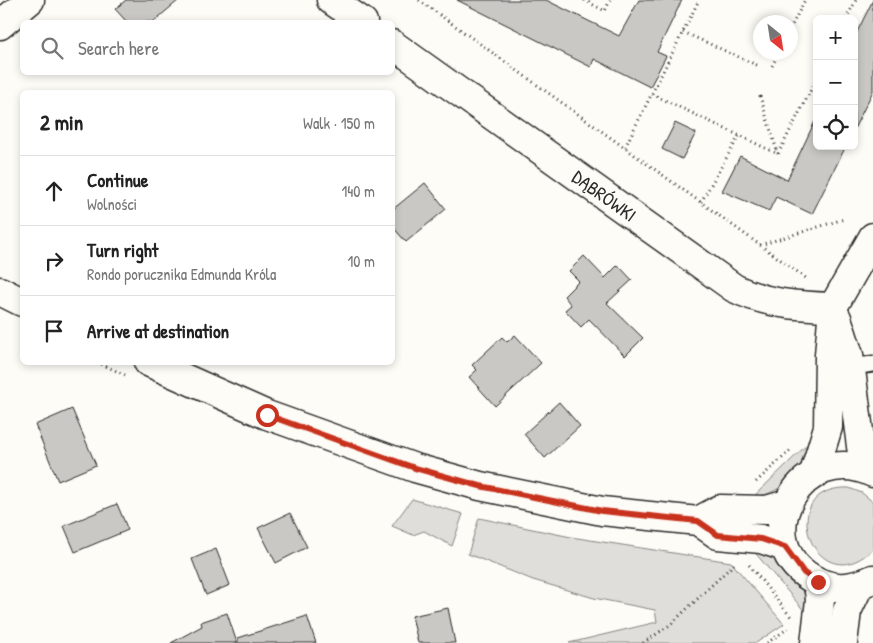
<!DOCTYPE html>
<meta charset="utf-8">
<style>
body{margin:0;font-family:"Patrick Hand",sans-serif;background:#f6f6f6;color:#222}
.controls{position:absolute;right:15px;top:15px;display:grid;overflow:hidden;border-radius:8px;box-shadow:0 2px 8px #0003}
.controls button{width:45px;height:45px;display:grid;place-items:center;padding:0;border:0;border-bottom:1px solid #e0e0e0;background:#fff;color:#222;font:25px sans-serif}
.compass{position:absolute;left:753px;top:15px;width:45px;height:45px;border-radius:50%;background:#fff;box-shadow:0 2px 8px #0003;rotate:150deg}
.stop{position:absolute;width:15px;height:15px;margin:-11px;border:4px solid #c8321e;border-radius:50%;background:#fff}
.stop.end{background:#c8321e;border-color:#fff;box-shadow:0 1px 5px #0008}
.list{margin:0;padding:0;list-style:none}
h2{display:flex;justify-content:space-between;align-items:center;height:65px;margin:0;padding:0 20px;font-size:21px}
h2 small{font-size:16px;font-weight:400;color:#767676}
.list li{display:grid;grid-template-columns:32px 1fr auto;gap:15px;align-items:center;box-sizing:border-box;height:70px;padding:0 20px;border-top:1px solid #e0e0e0}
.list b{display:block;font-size:19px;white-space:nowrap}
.list p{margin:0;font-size:16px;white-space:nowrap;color:#767676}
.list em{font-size:16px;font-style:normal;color:#767676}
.icon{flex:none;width:28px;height:28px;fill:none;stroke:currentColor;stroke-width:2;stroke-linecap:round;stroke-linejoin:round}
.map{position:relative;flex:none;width:873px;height:643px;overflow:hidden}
.search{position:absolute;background:#fff;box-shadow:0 2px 8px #0003;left:20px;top:20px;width:375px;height:55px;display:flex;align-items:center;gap:12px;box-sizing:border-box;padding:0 18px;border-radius:8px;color:#767676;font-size:19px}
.panel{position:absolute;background:#fff;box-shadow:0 2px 8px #0003;left:20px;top:90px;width:375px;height:275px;border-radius:8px}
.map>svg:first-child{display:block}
.green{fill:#dfdeda;stroke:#858482}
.building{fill:#c9c8c4;stroke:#2b2b2b}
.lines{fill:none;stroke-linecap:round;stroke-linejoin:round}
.service-casing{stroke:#2b2b2b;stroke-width:19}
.minor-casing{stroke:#2b2b2b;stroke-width:31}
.tertiary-casing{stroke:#2b2b2b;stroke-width:31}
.secondary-casing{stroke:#2b2b2b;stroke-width:31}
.path{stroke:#2b2b2b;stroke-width:3;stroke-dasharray:1 4;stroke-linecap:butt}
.service{stroke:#fdfcf7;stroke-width:15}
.minor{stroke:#fdfcf7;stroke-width:28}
.tertiary{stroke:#fdfcf7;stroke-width:28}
.secondary{stroke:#fdfcf7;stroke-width:28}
.route{stroke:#c8321e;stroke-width:6}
.labels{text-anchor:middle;stroke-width:4;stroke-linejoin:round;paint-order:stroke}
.street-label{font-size:19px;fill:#2b2b2b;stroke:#fdfcf7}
</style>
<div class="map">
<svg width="873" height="643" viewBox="0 0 873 643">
<rect width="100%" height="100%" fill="#fdfcf7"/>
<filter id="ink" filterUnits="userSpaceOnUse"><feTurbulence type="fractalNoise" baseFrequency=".02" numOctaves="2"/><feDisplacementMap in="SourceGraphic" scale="10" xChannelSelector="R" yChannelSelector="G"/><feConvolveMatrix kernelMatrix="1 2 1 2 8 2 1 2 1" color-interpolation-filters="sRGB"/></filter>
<g filter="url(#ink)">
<path class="green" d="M818,434C816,441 815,451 811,457C798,476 777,495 753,497Z
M849,488L862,493L873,502V549C815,605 771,485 849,488Z
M412,499L463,514L452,546L424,531L413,535L392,526Z
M479,518L571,537L731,562L784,624L756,643H569L657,622L655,610L594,598L533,580L468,554Z
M751,548L774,555L800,584L806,597V613Z"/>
<path class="building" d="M126,0H179L153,22H127L115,9Z
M457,0H546L619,36L639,0H682L657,52L666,56L650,87L594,59L591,67Z
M873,0V91L854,129V38Z
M817,117V146H846L812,214L776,197L769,211L722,191L740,156L787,180Z
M675,123L696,133L682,159L662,149Z
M425,183L446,209L406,242L392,226V210Z
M584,256L605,278L618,265L632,280L607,303L643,338L625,356L589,319L581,327L565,310L571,305L564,296L579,281L569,271Z
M515,335L541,363L495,406L469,377L477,370L472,365L502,337L507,342Z
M559,402L580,426L545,458L524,434Z
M72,409L96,465L58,481L35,425Z
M117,504L128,530L75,552L64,526Z
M290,513L307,547L276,563L258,528Z
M216,549L230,585L206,595L192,559Z
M448,608L455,643H418L412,616Z
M227,613L237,643H171L202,626L201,622Z
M307,616L316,643H238V638Z"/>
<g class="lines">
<defs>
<path id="service" d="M851,367L873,364"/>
<g id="minor">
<path d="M331,0L363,22"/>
<path d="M0,25L30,0"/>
<path id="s1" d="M392,44L734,288C766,304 798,306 833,307"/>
<path d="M837,318L849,355L864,469"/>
<path d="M814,473L828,427L829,355L833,307L873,237"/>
</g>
<path id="tertiary" d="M815,643L820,600L818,582
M843,643L847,611L859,586"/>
<path id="secondary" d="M0,291L22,302
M148,362L267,415L415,468L480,486L602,511L698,521L718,535L761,539L785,547
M873,473C802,439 746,538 811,578C832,591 851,589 873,579
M698,521L720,509L767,510L787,504"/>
</defs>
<use href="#service" class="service-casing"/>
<use href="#minor" class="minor-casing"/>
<use href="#tertiary" class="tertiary-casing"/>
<use href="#secondary" class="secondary-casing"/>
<path class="path" d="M419,0L806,278
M584,0L605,11L610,0
M846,19L856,0
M790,29L805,0
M683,32L759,66
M772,66L779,52
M652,94L778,154L817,78
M760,96L778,154
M625,147L699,0
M701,202L739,136
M760,245L844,219
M97,362L125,375
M756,482L792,449
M749,565L791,617
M643,643L670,625L734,564
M767,643L790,627"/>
<use href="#service" class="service"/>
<use href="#minor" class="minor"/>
<use href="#tertiary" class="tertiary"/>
<use href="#secondary" class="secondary"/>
</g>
</g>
<g class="lines" filter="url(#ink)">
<path class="route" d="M267,415L415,468L480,486L602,511L698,521L718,535L761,539L785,547L804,573L818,582"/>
</g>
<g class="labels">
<g class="street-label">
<text dy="7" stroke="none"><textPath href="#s1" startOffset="261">DĄBRÓWKI</textPath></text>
</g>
</g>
</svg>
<div class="controls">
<button>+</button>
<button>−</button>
<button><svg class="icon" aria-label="locate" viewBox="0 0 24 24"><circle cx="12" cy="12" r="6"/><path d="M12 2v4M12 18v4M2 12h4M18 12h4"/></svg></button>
</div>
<svg class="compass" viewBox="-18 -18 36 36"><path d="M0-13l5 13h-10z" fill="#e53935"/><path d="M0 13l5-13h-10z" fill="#767676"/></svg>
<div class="stop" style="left:267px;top:415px"></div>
<div class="stop end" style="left:818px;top:582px"></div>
<div class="search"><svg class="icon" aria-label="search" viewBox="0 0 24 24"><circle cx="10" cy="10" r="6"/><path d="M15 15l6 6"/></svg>Search here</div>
<section class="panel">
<h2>2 min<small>Walk · 150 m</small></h2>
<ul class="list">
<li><svg class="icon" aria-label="ahead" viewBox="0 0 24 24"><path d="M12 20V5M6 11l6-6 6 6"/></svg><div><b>Continue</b><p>Wolności</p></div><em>140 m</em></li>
<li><svg class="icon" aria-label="right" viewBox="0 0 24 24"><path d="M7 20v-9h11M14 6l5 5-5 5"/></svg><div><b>Turn right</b><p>Rondo porucznika Edmunda Króla</p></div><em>10 m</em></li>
<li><svg class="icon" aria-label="arrive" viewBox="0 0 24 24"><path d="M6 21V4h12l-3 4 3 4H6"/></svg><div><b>Arrive at destination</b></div></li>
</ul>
</section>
</div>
